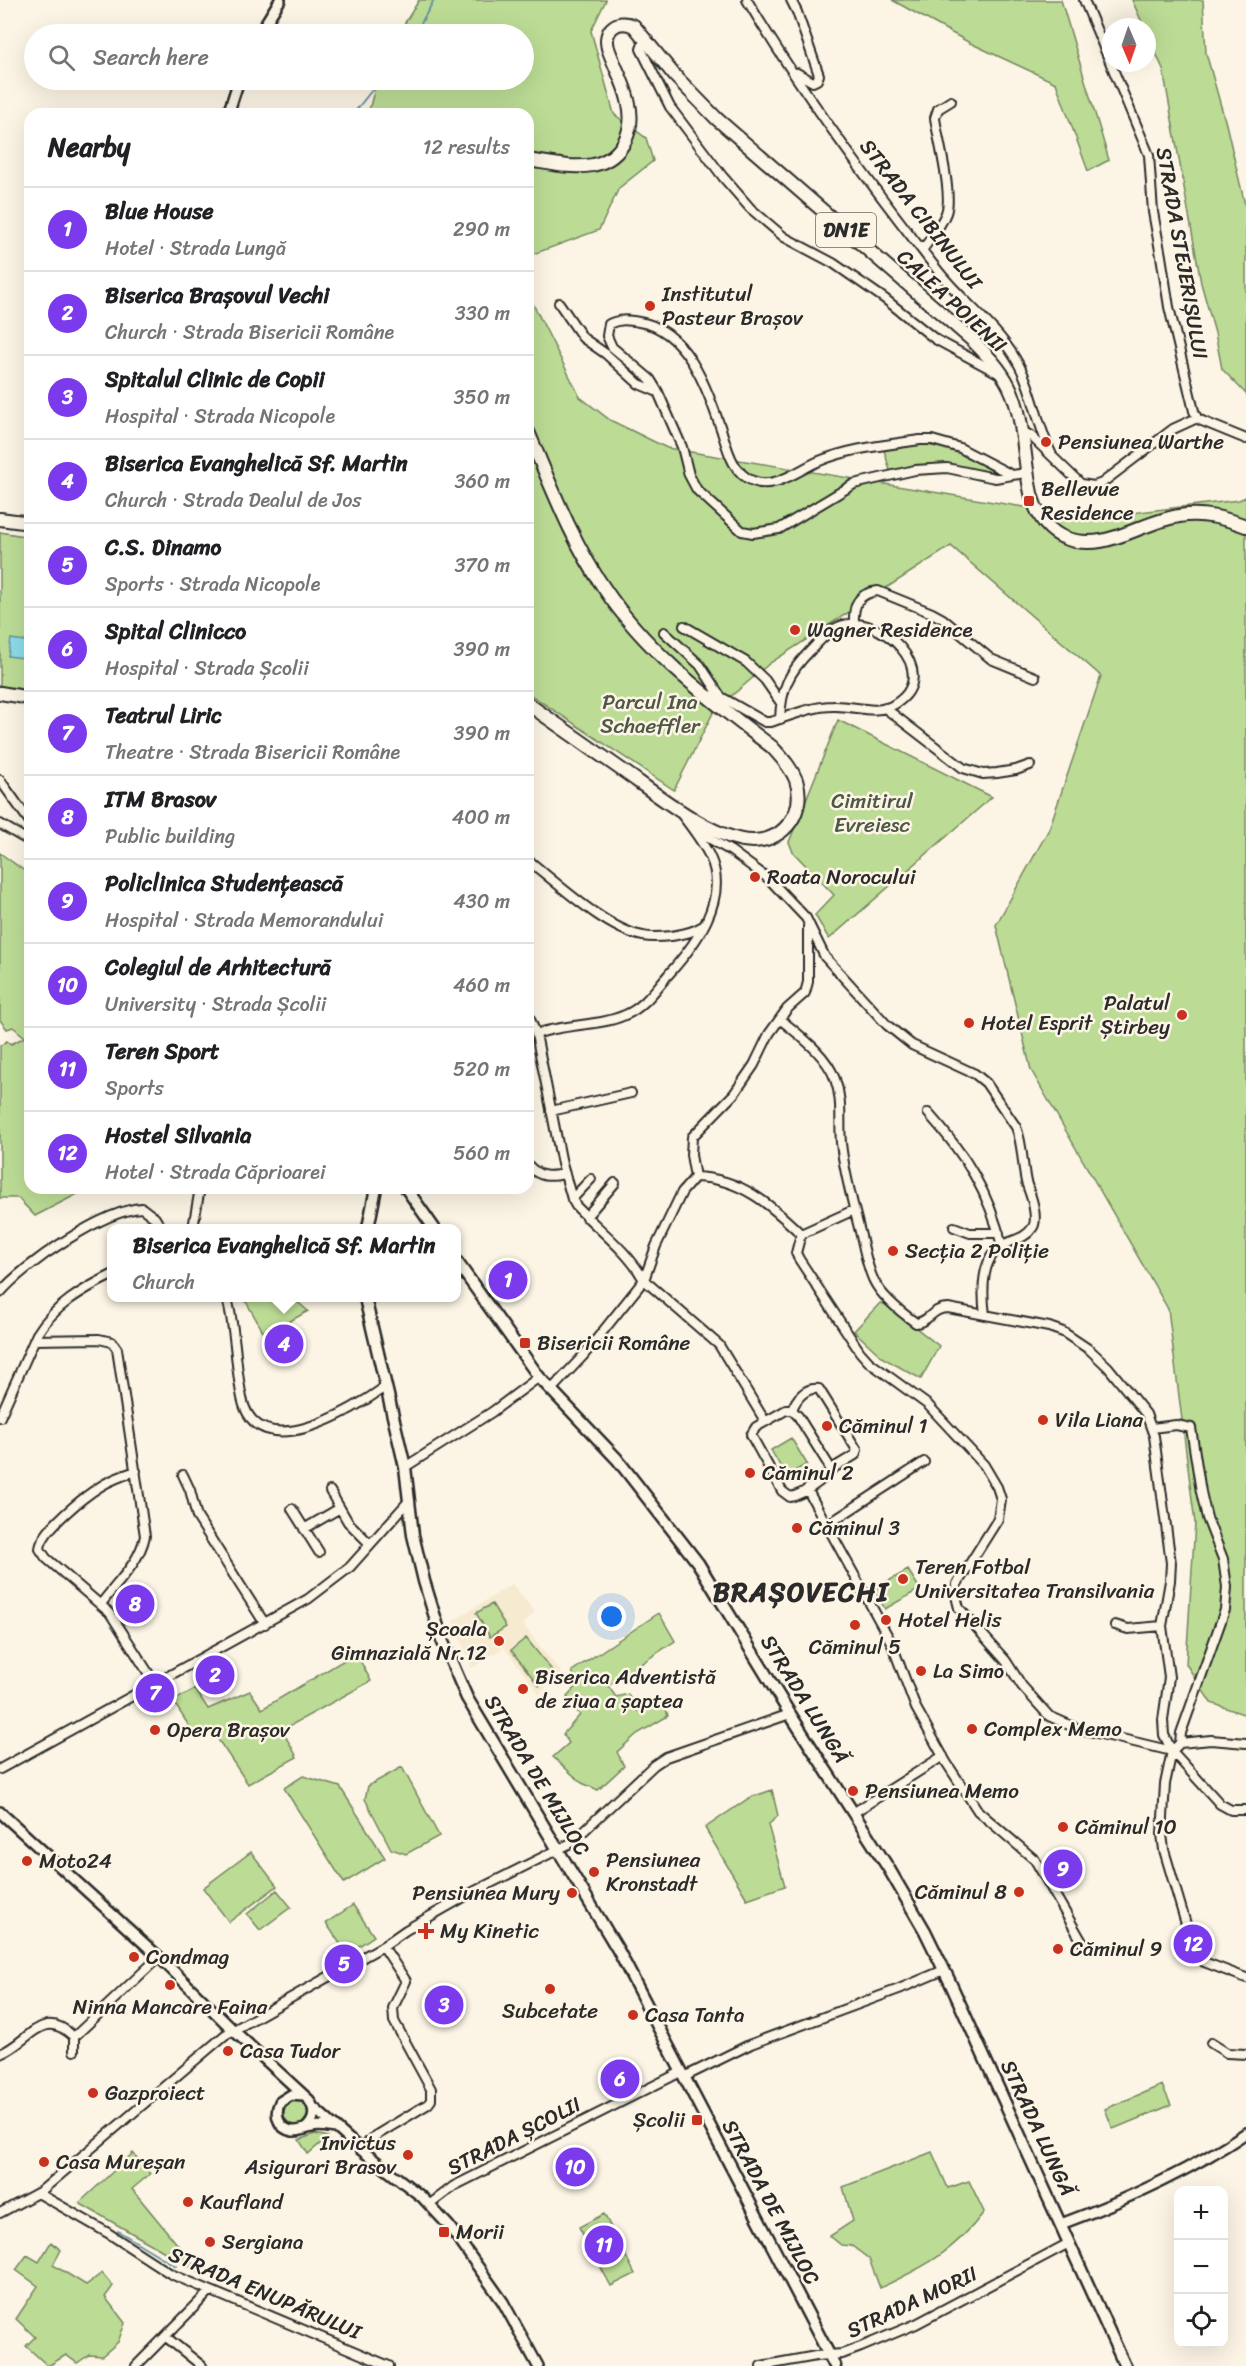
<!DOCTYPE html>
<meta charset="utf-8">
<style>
body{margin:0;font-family:Sriracha,sans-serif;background:#f6f6f6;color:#202124}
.controls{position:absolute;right:18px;bottom:18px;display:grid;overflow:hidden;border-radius:12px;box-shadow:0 6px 24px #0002}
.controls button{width:54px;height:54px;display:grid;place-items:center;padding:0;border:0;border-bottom:2px solid #e0e0e0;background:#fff;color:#202124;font:30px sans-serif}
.compass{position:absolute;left:1102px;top:18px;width:54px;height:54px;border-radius:50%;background:#fff;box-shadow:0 6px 24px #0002;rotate:178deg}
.you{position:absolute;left:612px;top:1617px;width:21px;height:21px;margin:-15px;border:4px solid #fff;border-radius:50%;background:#1a73e8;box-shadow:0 0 0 9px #1a73e833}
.badge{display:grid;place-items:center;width:39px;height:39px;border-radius:50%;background:#7c3aed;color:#fff;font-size:20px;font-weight:700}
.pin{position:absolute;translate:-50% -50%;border:3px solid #fff;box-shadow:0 2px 6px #0006}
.popup{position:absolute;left:107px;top:1224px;width:354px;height:78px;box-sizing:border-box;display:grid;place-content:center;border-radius:12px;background:#fff;filter:drop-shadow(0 2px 4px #0005);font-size:20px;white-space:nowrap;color:#757577}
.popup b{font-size:22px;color:#202124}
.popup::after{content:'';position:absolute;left:50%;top:100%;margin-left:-12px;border:12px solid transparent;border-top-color:#fff}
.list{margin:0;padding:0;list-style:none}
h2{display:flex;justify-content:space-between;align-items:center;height:78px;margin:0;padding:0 24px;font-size:26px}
h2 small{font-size:20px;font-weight:400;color:#757577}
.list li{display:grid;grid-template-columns:39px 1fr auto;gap:18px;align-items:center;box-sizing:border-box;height:84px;padding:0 24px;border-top:2px solid #e0e0e0}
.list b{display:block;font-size:22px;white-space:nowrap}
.list p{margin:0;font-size:20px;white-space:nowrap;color:#757577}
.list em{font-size:20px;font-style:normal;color:#757577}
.icon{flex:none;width:33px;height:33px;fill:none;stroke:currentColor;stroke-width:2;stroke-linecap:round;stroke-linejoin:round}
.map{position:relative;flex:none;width:1246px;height:2366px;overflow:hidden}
.search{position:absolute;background:#fff;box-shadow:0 6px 24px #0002;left:24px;top:24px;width:510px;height:66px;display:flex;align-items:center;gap:15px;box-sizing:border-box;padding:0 21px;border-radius:33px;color:#757577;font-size:22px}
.panel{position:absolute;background:#fff;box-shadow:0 6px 24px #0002;left:24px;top:108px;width:510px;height:1086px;border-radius:18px}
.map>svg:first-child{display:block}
.built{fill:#f6ead0}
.green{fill:#bcdc95;stroke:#748460;stroke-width:1.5}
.water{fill:#8ddcea;stroke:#66959e;stroke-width:1.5}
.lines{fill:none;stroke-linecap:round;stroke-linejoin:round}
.stream{stroke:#66959e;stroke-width:2}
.minor-casing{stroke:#2b2b2b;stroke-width:12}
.tertiary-casing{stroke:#2b2b2b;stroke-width:14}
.secondary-casing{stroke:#2b2b2b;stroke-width:15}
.primary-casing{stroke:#2b2b2b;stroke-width:16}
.minor{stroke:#fcf5e5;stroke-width:8}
.tertiary{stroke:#fcf5e5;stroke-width:9}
.secondary{stroke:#fcf5e5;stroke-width:10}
.primary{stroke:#fcf5e5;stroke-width:12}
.poi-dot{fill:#c8321e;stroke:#fcf5e5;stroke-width:2}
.labels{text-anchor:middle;stroke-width:5;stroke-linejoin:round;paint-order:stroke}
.shield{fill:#fcf5e5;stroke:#6a6863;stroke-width:1.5}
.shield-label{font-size:20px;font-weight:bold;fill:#2b2b2b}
.street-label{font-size:21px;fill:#2b2b2b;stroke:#fcf5e5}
.poi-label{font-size:21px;fill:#2b2b2b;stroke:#fcf5e5;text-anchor:start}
.park-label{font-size:21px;fill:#4f5746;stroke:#fcf5e5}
.district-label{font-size:27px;font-weight:bold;letter-spacing:1.5px;fill:#2b2b2b;stroke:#fcf5e5}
</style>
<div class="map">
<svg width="1246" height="2366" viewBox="0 0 1246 2366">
<rect width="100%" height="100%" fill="#fcf5e5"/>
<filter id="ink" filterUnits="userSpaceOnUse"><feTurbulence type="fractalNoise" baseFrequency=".0167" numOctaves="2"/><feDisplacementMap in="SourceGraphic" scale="12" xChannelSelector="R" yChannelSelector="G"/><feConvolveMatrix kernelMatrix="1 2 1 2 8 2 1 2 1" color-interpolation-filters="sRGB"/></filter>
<g filter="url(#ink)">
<path class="built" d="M512,1584L535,1612L523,1625L562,1673L539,1694L504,1647L472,1668L453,1621Z"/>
<path class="green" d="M419,0H606L591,31L614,114L646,138L653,161L619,188L599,230L528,256V114H368L377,80H524V34H398Z
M892,0H1061L1109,160L1088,171L1056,83L970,43Z
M1132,0H1203L1206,53L1226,124L1246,209V394L1222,369L1215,333L1201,283L1163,69L1147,33V27H1144Z
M528,294L580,397L610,420L667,448L1090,518L1239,500L1246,497V1715L1211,1703L1186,1664L1195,1523L1168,1309L1031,1070L996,925L1049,829L1101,676L951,546L770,663L714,711L674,790L528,693Z
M921,444L953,450L999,474L997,476C960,460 929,467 891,474L884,450Z
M0,532L30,537V690L0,686Z
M838,720L992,797L829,939L815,915L834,895L793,852L789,842Z
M0,853L30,875V923L25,933L30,937V1188H89L35,1216L18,1198H0V1046L7,1041L11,1044L25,1037L13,1027L7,1029L0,1020Z
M244,1298H293L308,1311L265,1335Z
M880,1303L887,1305L939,1346L921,1379L883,1358L854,1331Z
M791,1438L807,1464L786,1476L771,1450Z
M908,1570L920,1589L885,1609L874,1589Z
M492,1604L506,1627L490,1637L476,1613Z
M659,1613L675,1641L608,1686L616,1697L628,1694L637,1711L663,1700L668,1716L637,1734L617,1752L624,1766L598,1790L582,1783L553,1757L569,1743L563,1734L580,1715L567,1697L578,1685L572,1671Z
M526,1638L555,1674L539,1686L511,1650Z
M356,1653L371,1681L282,1730L297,1757L248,1784L211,1729L196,1737L173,1701L195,1689L208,1709L250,1691L262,1709Z
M402,1767L439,1836L406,1854L391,1849L365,1799L368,1786Z
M303,1776L340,1787L385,1858L344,1883L284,1788Z
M772,1790L778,1816L768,1825L785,1886L747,1899L705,1828L749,1798Z
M251,1852L277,1886L229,1922L203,1888Z
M277,1890L291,1907L260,1930L247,1914Z
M353,1905L374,1936L347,1954L326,1923Z
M1162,2085L1171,2105L1113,2129L1105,2109Z
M284 2113a12 12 0 1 1 24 0a12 12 0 1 1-24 0Z
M315,2134L328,2137L308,2154L299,2140Z
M932,2152L948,2188L969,2181L984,2212C954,2252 924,2267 880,2288L869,2259L852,2246L841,2245L830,2236L853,2221L843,2187Z
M133,2153L150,2174L132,2189L200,2272L79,2203Z
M604,2214L635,2274L611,2286L579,2227Z
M51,2242L61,2250L53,2265L86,2285L102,2273L113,2286L105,2297L125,2323L118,2342L102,2356L89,2355L77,2363L66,2355L48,2366L26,2346L35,2337L16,2319L38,2286L16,2270L27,2255L39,2262Z"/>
<path class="water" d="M11,639L30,642V659L8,656Z"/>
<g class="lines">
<path class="stream" d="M415,34L434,0
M353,114L380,80
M118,2231L176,2266"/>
<defs>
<path id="minor" d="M747,0C802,93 872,187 939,272C963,302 995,325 1015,358C1033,387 1036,423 1052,455
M791,0L797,12L819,75L817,80L813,82L797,73
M1084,0L1149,155L1153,212L1161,256L1169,307L1194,411L1197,418L1202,421L1246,439
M645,38L641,49L670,107L723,177L750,208L784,237L833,263L885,299L935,339L998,373
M923,249C931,238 941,226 946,213C953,194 938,140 935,118L938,109L951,101
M559,303L583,338L606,354L639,384L658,392
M1022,431L1031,436L1081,484L1094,486L1102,483L1173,429L1197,418
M1012,475L995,478L947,468L915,470L854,484L779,529L753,533L742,531L697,490L689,475L682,447L658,392L650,379L612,347L607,336L609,324C619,319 628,320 639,322C687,329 707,389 721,429C727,447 732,473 753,481C774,490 799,470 817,462C849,448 886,445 920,440H932L960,448L1012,475L1027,473
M854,623C853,605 858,593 878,591L932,613L943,619L991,659L1035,677
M684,626L746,662L765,680L781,703
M664,632L700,665L721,697
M708,695L721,697L765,722H771C790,716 812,706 833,706C853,705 877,716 895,704C945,673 878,609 838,627C826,632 819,642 810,651C789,672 781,689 780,719
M885,708L963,768L983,774L997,773L1016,770L1030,765
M0,780L30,822
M0,824L24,838
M693,829L731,851L769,879L806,918L825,957L887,1025L912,1045L975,1074L986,1083L1016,1127C1023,1144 1022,1164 1026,1182C1029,1191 1033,1200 1034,1209C1035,1215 1036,1222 1033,1227C1026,1238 1016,1239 1005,1244C980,1256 982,1292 985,1315
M528,860C557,883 607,930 643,936C652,938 662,937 671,936C682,934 692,933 701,927
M528,1014L536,1034L562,1164L572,1199L576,1206C599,1230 628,1251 644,1280L719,1345L765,1421
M780,1019C800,1036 826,1054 835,1079C843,1101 839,1121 841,1143C844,1172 852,1200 859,1228C864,1246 866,1265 874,1281C882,1297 902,1313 916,1323C929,1322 932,1308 948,1308L1049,1327L1063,1332L1090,1350L1108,1367L1146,1414L1154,1436L1171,1563L1170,1581L1162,1626L1169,1677L1163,1720L1164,1735L1172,1751L1220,1804L1231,1810H1246
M536,1034C566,1023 598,1027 625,1015C643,1008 656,989 668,975C695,945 730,899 710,857C703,842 692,828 682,815
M551,1111L631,1093
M928,1113C965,1154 989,1192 1002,1246
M528,1165C540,1178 549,1177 565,1174
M695,1177L691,1155L692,1137L734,1094L754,1065L769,1034L787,1009L805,993L808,982V926
M695,1177C740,1178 770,1204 801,1234
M572,1199L591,1179
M854,1210L801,1234L796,1253L799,1259L860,1352L869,1362L928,1405L984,1465L997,1487L1001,1499L998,1519L957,1584L956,1596L959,1608L1006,1661L1022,1686L1049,1716L1076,1728L1172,1751
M586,1217L615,1183
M954,1227L970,1233H999
M193,1228L200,1188
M0,1293C24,1264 104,1210 142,1208L155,1218L161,1228
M227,1298C236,1331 235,1365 242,1398C257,1468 353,1410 385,1387
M34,1340L99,1339L112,1342L117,1349L145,1536C139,1564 117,1582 101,1604
M551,1390L583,1356L644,1280L656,1246L682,1192L695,1177
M786,1410H792L798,1416L828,1464L830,1470C823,1481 802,1495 790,1497L782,1491L751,1435L756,1427Z
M792,1410C796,1399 805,1387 819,1389L857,1450L855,1455L830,1470
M0,1417L37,1334C54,1306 83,1289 112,1275
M1152,1428L1176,1425L1191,1428L1201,1492L1207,1518L1223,1559L1227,1587L1225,1610L1181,1733L1180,1743
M405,1467L492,1412L539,1377
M136,1471C124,1475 112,1479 101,1486C85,1496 41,1530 40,1549L46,1558L110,1613L154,1682
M183,1475L190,1490L197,1517L265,1624
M807,1489L891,1642L916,1708L946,1762L978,1811L1035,1860L1085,1947
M330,1491L348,1522L370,1544
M292,1509L319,1552
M827,1525L924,1462
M304,1529L340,1508
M1115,1625L1128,1629L1162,1626
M1246,1743L1211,1740L1180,1743L1172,1751L1165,1784L1162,1834L1164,1850L1194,1951L1204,1962L1246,1978
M0,1769L308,1599L350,1567L408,1502
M853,1813L943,1756
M1211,2043L1227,2053L1246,2054
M74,2051V2037L159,1957
M0,2054C30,2042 42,2006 74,2037
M684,2077L751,2044L899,1989L944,1970
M360,2149L375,2136L428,2104L431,2100V2089L394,2021L393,2008L406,1981L383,1946
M38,2193L108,2233L171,2274L389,2366
M429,2205L454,2186L681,2072
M0,2213L41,2191L225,2035L383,1946L406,1930L471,1893L571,1843L654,1765L666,1757L790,1714
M166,2337L202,2366
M136,2366L209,2292
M761,2366L816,2356L842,2354L861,2347L916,2324L1069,2243"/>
<path id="tertiary" d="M259,34L280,0
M228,114L239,80
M0,1812L159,1957L233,2030L309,2100C316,2110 315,2121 305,2129
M303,2096L291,2095L280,2102C274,2114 278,2129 293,2131C300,2132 305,2128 312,2127C320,2125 328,2127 336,2128
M314,2108L360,2149L422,2197L449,2226L503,2302L538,2366
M1061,2224C1126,2200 1188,2172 1246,2133"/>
<path id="secondary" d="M406,1188L434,1228
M368,1228L376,1188
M457,1262L539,1377L617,1459L698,1563L790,1714L889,1869L925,1931L949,1980L1125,2366
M365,1298L405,1467L413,1535L424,1581L442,1640L467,1698L618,1950L835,2366"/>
<path id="primary" d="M528,160C549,163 572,169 593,165C624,158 636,128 628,100C624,82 614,66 608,48C603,30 617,18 634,26L675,76L717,119L972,340C986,354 1000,368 1009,386C1025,418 1023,459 1031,493C1036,513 1045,530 1065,538C1106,553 1140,522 1179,516C1203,512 1224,518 1246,526
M528,432C551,485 571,540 604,588C647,653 711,700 772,747C781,757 791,767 796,780C806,810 786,840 754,841C714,842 654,792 622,770C591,748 559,726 528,704
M0,519L30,523
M0,693L30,698"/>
</defs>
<use href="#minor" class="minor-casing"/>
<use href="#tertiary" class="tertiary-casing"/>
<use href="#secondary" class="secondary-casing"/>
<use href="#primary" class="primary-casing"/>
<use href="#minor" class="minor"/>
<use href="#tertiary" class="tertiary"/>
<use href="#secondary" class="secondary"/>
<use href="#primary" class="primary"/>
</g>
</g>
<g class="poi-dot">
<circle cx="650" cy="306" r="6"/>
<circle cx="1046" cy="442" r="6"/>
<rect x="1023" y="495" width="12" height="12" rx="3"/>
<circle cx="795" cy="630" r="6"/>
<circle cx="755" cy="877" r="6"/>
<circle cx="1182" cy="1015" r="6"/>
<circle cx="969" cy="1023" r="6"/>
<circle cx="893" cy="1251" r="6"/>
<rect x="519" y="1337" width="12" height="12" rx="3"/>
<circle cx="1043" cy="1420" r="6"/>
<circle cx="827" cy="1426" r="6"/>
<circle cx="750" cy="1473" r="6"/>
<circle cx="797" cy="1528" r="6"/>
<circle cx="903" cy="1579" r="6"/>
<circle cx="886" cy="1620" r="6"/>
<circle cx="855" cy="1625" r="6"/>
<circle cx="499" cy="1641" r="6"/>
<circle cx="921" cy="1671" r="6"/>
<circle cx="523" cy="1689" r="6"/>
<circle cx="972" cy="1729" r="6"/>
<circle cx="155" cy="1730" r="6"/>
<circle cx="853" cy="1791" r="6"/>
<circle cx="1063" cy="1827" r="6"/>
<circle cx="27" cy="1861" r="6"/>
<circle cx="594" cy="1872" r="6"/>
<circle cx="1019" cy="1892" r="6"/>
<circle cx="572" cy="1893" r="6"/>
<path d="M423 1922h6v6h6v6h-6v6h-6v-6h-6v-6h6z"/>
<circle cx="1058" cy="1949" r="6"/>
<circle cx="134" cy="1957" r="6"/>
<circle cx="170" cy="1985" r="6"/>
<circle cx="550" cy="1989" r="6"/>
<circle cx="633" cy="2015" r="6"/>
<circle cx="228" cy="2051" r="6"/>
<circle cx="93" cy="2093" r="6"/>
<rect x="691" y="2114" width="12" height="12" rx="3"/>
<circle cx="408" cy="2155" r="6"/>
<circle cx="44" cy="2162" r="6"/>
<circle cx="188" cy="2202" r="6"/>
<rect x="438" y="2226" width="12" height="12" rx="3"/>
<circle cx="210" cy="2242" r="6"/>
</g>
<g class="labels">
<rect class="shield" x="816" y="213" width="60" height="34" rx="4.5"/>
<g class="shield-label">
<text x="846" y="237">DN1E</text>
</g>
<g class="street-label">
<text transform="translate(921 214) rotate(52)" y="7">STRADA CIBINULUI</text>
<text transform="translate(1182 253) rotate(80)" y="7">STRADA STEJERIȘULUI</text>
<text transform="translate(952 301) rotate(43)" y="7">CALEA POIENII</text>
<text transform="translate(805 1699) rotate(58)" y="7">STRADA LUNGĂ</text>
<text transform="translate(537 1775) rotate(59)" y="7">STRADA DE MIJLOC</text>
<text transform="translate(1038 2128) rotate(65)" y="7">STRADA LUNGĂ</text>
<text transform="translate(514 2136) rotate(-27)" y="7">STRADA ȘCOLII</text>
<text transform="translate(771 2202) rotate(62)" y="7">STRADA DE MIJLOC</text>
<text transform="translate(265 2293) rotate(23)" y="7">STRADA ENUPĂRULUI</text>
<text transform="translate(912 2302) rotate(-25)" y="7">STRADA MORII</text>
</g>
<g class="poi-label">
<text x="662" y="301">Institutul<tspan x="662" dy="24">Pasteur Brașov</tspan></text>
<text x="1058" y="449">Pensiunea Warthe</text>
<text x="1041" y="496">Bellevue<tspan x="1041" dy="24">Residence</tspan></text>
<text x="807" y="637">Wagner Residence</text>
<text x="767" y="884">Roata Norocului</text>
<text x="1170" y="1010" text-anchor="end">Palatul<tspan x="1170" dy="24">Știrbey</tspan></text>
<text x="981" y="1030">Hotel Esprit</text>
<text x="905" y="1258">Secția 2 Poliție</text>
<text x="537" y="1350">Bisericii Române</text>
<text x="1055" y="1427">Vila Liana</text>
<text x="839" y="1433">Căminul 1</text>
<text x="762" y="1480">Căminul 2</text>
<text x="809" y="1535">Căminul 3</text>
<text x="915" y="1574">Teren Fotbal<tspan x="915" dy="24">Universitatea Transilvania</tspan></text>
<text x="898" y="1627">Hotel Helis</text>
<text x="487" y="1636" text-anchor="end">Școala<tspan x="487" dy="24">Gimnazială Nr.12</tspan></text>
<text x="855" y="1654" text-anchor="middle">Căminul 5</text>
<text x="933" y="1678">La Simo</text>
<text x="535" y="1684">Biserica Adventistă<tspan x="535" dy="24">de ziua a șaptea</tspan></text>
<text x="984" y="1736">Complex Memo</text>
<text x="167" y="1737">Opera Brașov</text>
<text x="865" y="1798">Pensiunea Memo</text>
<text x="1075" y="1834">Căminul 10</text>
<text x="606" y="1867">Pensiunea<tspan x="606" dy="24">Kronstadt</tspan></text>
<text x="39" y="1868">Moto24</text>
<text x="1007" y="1899" text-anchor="end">Căminul 8</text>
<text x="560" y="1900" text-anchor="end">Pensiunea Mury</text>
<text x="440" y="1938">My Kinetic</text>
<text x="1070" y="1956">Căminul 9</text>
<text x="146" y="1964">Condmag</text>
<text x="170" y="2014" text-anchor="middle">Ninna Mancare Faina</text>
<text x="550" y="2018" text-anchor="middle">Subcetate</text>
<text x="645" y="2022">Casa Tanta</text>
<text x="240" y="2058">Casa Tudor</text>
<text x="105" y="2100">Gazproiect</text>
<text x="685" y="2127" text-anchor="end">Școlii</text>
<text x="396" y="2150" text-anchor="end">Invictus<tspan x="396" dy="24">Asigurari Brasov</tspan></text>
<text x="56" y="2169">Casa Mureșan</text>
<text x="200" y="2209">Kaufland</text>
<text x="456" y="2239">Morii</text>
<text x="222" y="2249">Sergiana</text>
</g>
<g class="park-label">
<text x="650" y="709">Parcul Ina<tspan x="650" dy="24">Schaeffler</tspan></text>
<text x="872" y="808">Cimitirul<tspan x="872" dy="24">Evreiesc</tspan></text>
</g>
<g class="district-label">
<text x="801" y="1601">BRAȘOVECHI</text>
</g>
</g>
</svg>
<div class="controls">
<button>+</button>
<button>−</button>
<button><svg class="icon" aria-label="locate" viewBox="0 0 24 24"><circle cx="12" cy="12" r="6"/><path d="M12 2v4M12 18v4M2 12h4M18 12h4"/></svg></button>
</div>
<svg class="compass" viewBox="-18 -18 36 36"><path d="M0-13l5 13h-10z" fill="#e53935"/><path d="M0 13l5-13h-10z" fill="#757577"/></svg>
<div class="you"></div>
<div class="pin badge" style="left:508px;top:1280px">1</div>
<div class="pin badge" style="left:215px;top:1675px">2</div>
<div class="pin badge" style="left:444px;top:2005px">3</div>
<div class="pin badge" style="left:284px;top:1344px">4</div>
<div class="popup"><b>Biserica Evanghelică Sf. Martin</b>Church</div>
<div class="pin badge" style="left:344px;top:1964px">5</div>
<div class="pin badge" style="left:620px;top:2079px">6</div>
<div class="pin badge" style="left:155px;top:1693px">7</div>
<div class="pin badge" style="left:135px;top:1604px">8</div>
<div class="pin badge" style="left:1063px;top:1869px">9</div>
<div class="pin badge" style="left:575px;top:2167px">10</div>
<div class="pin badge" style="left:604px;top:2245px">11</div>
<div class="pin badge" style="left:1193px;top:1944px">12</div>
<div class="search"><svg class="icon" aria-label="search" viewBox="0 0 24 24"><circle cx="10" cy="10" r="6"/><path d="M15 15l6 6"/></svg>Search here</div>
<section class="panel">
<h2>Nearby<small>12 results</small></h2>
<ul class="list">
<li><span class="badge">1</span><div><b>Blue House</b><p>Hotel · Strada Lungă</p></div><em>290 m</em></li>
<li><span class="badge">2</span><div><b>Biserica Brașovul Vechi</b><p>Church · Strada Bisericii Române</p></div><em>330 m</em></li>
<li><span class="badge">3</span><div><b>Spitalul Clinic de Copii</b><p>Hospital · Strada Nicopole</p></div><em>350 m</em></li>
<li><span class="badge">4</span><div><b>Biserica Evanghelică Sf. Martin</b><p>Church · Strada Dealul de Jos</p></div><em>360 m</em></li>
<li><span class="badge">5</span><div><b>C.S. Dinamo</b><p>Sports · Strada Nicopole</p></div><em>370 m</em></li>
<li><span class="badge">6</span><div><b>Spital Clinicco</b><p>Hospital · Strada Școlii</p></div><em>390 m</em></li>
<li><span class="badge">7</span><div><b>Teatrul Liric</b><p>Theatre · Strada Bisericii Române</p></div><em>390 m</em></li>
<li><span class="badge">8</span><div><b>ITM Brasov</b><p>Public building</p></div><em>400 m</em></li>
<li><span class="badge">9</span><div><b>Policlinica Studențească</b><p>Hospital · Strada Memorandului</p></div><em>430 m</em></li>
<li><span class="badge">10</span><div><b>Colegiul de Arhitectură</b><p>University · Strada Școlii</p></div><em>460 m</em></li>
<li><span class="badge">11</span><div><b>Teren Sport</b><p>Sports</p></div><em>520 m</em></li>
<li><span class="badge">12</span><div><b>Hostel Silvania</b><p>Hotel · Strada Căprioarei</p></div><em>560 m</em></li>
</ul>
</section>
</div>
